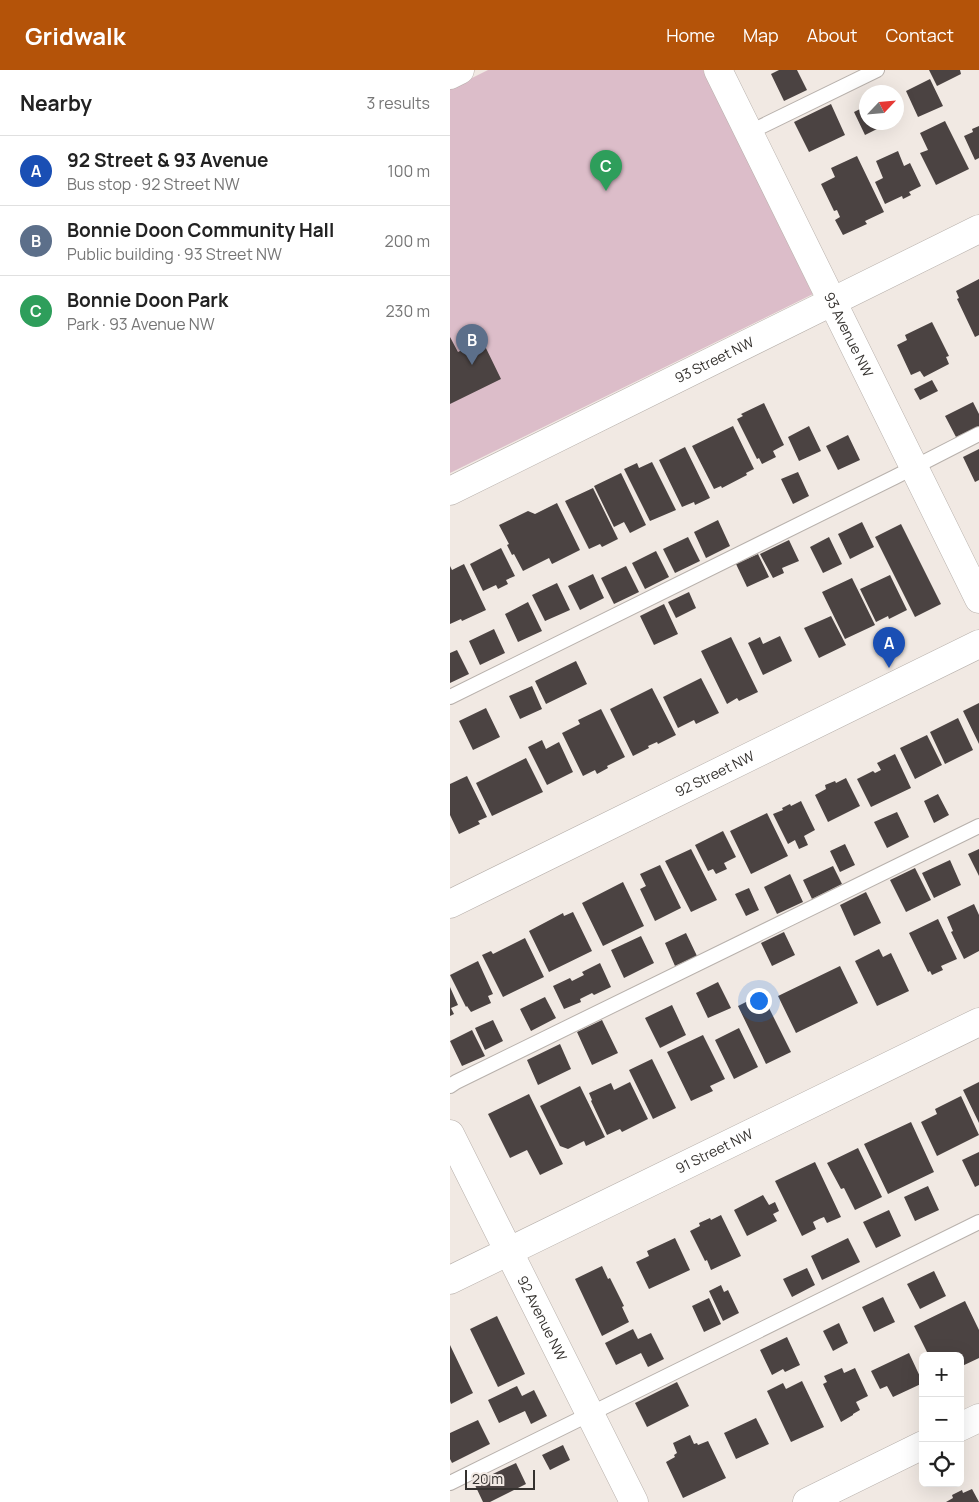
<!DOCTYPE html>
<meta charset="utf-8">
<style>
body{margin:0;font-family:Manrope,sans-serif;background:#f6f6f6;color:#222}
.controls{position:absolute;right:15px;bottom:15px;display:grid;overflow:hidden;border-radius:8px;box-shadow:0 5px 20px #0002}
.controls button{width:45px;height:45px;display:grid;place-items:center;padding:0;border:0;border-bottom:1px solid #e0e0e0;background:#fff;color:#222;font:25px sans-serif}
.compass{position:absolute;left:409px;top:15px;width:45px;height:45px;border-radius:50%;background:#fff;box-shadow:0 5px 20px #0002;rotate:64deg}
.scale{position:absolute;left:15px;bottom:12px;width:70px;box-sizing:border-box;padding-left:5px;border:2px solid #35322f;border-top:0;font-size:14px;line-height:18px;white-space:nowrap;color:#35322f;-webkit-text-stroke:4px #f1e9e3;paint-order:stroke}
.you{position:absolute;left:308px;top:930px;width:18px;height:18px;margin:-12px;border:4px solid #fff;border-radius:50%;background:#1a73e8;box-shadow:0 0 0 8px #1a73e833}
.badge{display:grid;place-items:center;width:32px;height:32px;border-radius:50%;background:#b45309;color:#fff;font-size:16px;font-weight:700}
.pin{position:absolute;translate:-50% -41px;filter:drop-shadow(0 1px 2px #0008)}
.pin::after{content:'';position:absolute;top:26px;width:18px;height:15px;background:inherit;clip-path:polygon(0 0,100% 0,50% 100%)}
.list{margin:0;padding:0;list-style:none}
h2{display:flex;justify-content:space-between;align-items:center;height:65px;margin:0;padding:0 20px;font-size:21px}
h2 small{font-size:16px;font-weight:400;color:#767676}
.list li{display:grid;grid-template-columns:32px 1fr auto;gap:15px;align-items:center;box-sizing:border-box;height:70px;padding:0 20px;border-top:1px solid #e0e0e0}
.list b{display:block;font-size:19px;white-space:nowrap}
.list p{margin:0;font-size:16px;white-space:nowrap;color:#767676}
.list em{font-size:16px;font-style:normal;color:#767676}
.icon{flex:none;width:28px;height:28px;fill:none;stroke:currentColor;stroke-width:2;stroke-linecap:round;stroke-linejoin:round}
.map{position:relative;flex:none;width:529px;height:1432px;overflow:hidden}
header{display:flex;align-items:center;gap:30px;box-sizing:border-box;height:70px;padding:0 25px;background:#b45309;color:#fff}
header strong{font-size:24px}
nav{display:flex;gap:28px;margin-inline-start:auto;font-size:18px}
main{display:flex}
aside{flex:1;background:#fff}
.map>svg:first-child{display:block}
.green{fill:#dcbdc9}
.building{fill:#4b4342}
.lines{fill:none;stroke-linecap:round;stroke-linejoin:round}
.service-casing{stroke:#b8b1ac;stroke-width:16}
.minor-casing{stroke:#b8b1ac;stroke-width:29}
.tertiary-casing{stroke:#b8b1ac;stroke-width:29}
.service{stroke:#fff;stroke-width:14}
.minor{stroke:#fff;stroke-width:28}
.tertiary{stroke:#fff;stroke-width:28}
.labels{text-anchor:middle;stroke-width:5;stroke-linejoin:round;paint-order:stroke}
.street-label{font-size:14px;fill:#35322f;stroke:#f1e9e3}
</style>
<header>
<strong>Gridwalk</strong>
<nav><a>Home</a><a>Map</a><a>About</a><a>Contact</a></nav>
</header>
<main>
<aside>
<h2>Nearby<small>3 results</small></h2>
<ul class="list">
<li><span class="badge" style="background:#1a4fb4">A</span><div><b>92 Street &amp; 93 Avenue</b><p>Bus stop · 92 Street NW</p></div><em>100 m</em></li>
<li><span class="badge" style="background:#5c6f8a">B</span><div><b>Bonnie Doon Community Hall</b><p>Public building · 93 Street NW</p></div><em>200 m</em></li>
<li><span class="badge" style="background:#2e9e5b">C</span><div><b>Bonnie Doon Park</b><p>Park · 93 Avenue NW</p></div><em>230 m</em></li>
</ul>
</aside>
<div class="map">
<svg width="529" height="1432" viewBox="0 0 529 1432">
<rect width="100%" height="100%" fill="#f1e9e3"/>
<path class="green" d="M38,0H253L363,224L0,403V19Z"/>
<path class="building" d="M329,0H347L357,20L334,31L321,4Z
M479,0H510L511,4L487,16Z
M480,9L493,36L468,47L456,21Z
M381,34L395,65L359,82L344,52Z
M416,36V52H441L415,65L404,42Z
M495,51L519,99L486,115L470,83L478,80L470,63Z
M529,56V88L525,90L514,66L523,62L522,59Z
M448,81L454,96L460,93L471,116L459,122L461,125L453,129L452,126L435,134L425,112L433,108L426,91Z
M407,86L434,142L415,151L417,154L393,165L385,150L390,147L387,140L384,141L371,114L385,107L381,98Z
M529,209V265L525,267L507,229L509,228L506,221Z
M482,252L499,286L496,287L499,294L474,307L470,301L461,305L447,275L457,270L455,265Z
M0,267L8,282L32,270L51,309L0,334Z
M482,310L488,321L470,330L464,319Z
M523,332L529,344V356L506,367L495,346Z
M314,333L334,375L323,381L326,387L312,394L309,388L307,389L287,349L293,346L291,344Z
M283,356L304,399L296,403L297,405L272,418L271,416L264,419L242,376Z
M359,356L371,381L349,391L338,367Z
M398,365L410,390L388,400L376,376Z
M235,377L260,428L245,435L244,432L232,437L209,390Z
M529,379V410L525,412L513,387Z
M202,392L226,440L200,451L174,399L187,393L189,398Z
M348,402L359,426L343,434L331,409Z
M171,403L196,455L180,463L174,452L164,457L144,416Z
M143,418L168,469L152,477L150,474L139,479L115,431Z
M107,433L130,480L102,494L99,488L73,501L64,484L62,485L57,475L59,474L49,455L78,441L85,444Z
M268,450L280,476L256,488L244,462Z
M412,452L424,477L400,489L388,464Z
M451,454L491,534L465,547L425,467Z
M238,467L250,491L225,503L213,479Z
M379,467L392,494L373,503L360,477Z
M339,470L349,491L332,498L334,503L323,508L310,484Z
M51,478L65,506L56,510L58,514L48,519L46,515L33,521L20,494Z
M206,481L219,507L195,519L182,493Z
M308,484L319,507L297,517L286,494Z
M14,494L36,540L12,551L11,549L0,554V496L2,500Z
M176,496L189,522L164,534L151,508Z
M143,504L154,528L130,540L118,516Z
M440,505L457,540L439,549L438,546L426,552L410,519Z
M402,508L425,555L395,569L372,522Z
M107,513L120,540L95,551L82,525Z
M239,522L246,538L226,548L218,532Z
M78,532L92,561L68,572L55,544Z
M214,534L228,564L204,575L190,546Z
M381,546L396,575L369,588L354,558Z
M44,559L55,583L30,595L19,571Z
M330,566L342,591L313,605L298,573L310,567L313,574Z
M281,567L308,622L289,631L287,628L277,634L251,581Z
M7,580L19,604L0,613V583Z
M126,591L137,614L96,634L85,611Z
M251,608L269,643L246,654L244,650L228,658L213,627Z
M82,616L92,639L70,649L59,626Z
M202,618L226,665L208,674L207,672L198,676L199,678L183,686L160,639Z
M529,633V674L513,641Z
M36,638L50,667L23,680L9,651Z
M151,639L175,687L157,696L158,698L147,704L145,700L133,706L112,663L130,654L128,650Z
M508,648L523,680L495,694L480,662Z
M477,665L492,695L465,709L450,678Z
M92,670L96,679L109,672L123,702L97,715L78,677Z
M445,684L461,718L421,737L407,709L423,701L425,703L431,700L427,693Z
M76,688L93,722L42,746L26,713Z
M17,706L37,747L28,751L30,754L9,764L0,745V714Z
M396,708L410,736L378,752L365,725L376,719L375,715L385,711L386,713Z
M488,724L499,745L484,753L474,731Z
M351,731L365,760L354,766L358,775L349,779L345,770L338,774L323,744L333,740L332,738L340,734L341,736Z
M447,742L459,767L437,778L424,752Z
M317,743L338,786L301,804L280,761Z
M273,761L286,787L274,793L277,799L266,804L263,799L258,801L245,775Z
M395,774L405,795L390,802L380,781Z
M241,779L267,830L241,842L215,791Z
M529,779V806L518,784Z
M500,790L511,815L484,828L472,803Z
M210,795L231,838L205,851L190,819L196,816L190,804Z
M383,796L392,814L362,829L353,810Z
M465,798L481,830L456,842L440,810Z
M340,804L353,832L327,844L314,817Z
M173,812L194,856L153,876L132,833Z
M299,818L309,840L296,846L285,824Z
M416,822L431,853L404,866L390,835Z
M524,834L529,845V881L514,889L501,862L503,861L497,847Z
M123,842L142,881L99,902L79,861L113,843L114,846Z
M488,849L507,889L491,896L493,900L482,905L480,901L478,902L459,863Z
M334,862L345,885L322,896L311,873Z
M236,863L247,886L225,896L215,873Z
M191,866L204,893L174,908L161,880Z
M75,868L94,907L53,927L32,885L41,881L43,884Z
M429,879L433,887L441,883L459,921L427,936L405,891Z
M28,891L43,924L38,926L41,933L21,942L17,936L16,937L0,905Z
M150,893L161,917L144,925L142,923L130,929L131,932L114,939L103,916L120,908L122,911L134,905L132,902Z
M390,896L408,933L346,963L328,926Z
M268,912L281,938L258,948L246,923Z
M0,917L8,935L1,938L4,944L0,946Z
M312,924L341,982L316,994L288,936Z
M95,927L106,948L81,961L70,939Z
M222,935L236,965L210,978L195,948Z
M43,950L53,971L35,980L25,958Z
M152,950L168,983L142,995L127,962Z
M289,958L308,997L284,1009L265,970Z
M22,960L35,986L12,996L0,971Z
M253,965L275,1009L260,1016L263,1021L241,1031L217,982Z
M110,974L121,999L88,1015L77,990Z
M202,989L226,1038L203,1049L179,1000Z
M180,1012L198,1049L172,1062L170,1059L157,1065L141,1031L142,1030L139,1023L161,1013L164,1020Z
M529,1012V1053L513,1020Z
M130,1016L155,1067L136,1076L134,1071L118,1079L110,1076L90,1036Z
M79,1024L113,1094L90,1105L77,1080L60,1088L38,1044Z
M511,1026L529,1065L487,1086L471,1052L487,1044L485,1039Z
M461,1052L484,1102L438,1124L414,1074Z
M408,1078L432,1127L405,1140L394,1118L391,1119L377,1093Z
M529,1082V1115L525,1117L512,1090Z
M365,1092L391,1147L377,1153L374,1147L369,1149L363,1152L366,1159L352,1166L325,1111Z
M478,1116L489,1140L465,1151L454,1127Z
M313,1125L319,1135L325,1132L329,1141L323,1144L327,1151L297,1166L284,1140Z
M439,1140L451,1166L426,1178L413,1152Z
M271,1145L291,1186L261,1200L257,1190L255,1191L240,1161L250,1156L249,1153L260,1148L261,1150Z
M225,1168L240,1200L199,1219L186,1192L199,1186L197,1181Z
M398,1168L410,1192L372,1210L361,1186Z
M152,1196L158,1209L160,1208L174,1236L172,1237L179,1252L152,1266L125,1209Z
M357,1198L365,1215L342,1227L333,1209Z
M484,1201L496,1226L470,1239L457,1214Z
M271,1215L274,1222L278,1220L289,1243L273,1251L259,1221Z
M433,1227L445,1252L424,1262L412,1237Z
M259,1228L271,1254L254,1262L242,1236Z
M515,1231L529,1260V1288L510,1297V1286H479L464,1256Z
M47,1246L75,1304L48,1317L20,1259Z
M389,1253L398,1273L383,1281L373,1261Z
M183,1259L188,1269L201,1263L214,1289L198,1297L191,1283L166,1295L155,1273Z
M337,1267L350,1295L335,1302L333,1299L322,1305L310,1280Z
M0,1275L23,1323L1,1334L0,1331Z
M459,1283L473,1313L443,1327L437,1316L430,1319L421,1301Z
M392,1298L394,1303L405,1298L418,1326L406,1332L410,1340L403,1344V1345L391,1352L373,1314L377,1312L374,1306Z
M352,1311L374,1357L341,1372L317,1321L333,1313L336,1319Z
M227,1312L239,1336L197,1357L185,1333Z
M67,1316L72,1326L84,1320L97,1346L81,1354L75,1341L49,1353L38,1330Z
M306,1348L319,1374L286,1389L274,1363Z
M28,1350L40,1374L2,1393L0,1389V1363Z
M240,1365L244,1374L247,1373L248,1375L258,1371L276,1408L233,1428L216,1392L225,1387L224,1385L227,1383L223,1373Z
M113,1375L120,1390L100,1400L92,1385Z
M66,1393L76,1414L40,1432H33L24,1413Z
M522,1419L529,1432H496L503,1428L502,1425L512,1420L513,1423Z"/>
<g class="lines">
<defs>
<path id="service" d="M298,63L427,0
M0,627L445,407L529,364
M0,1016L6,1012L529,756
M0,1413L529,1152"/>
<g id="minor">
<path id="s1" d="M268,0L529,529"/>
<path d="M0,5L10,0"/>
<path id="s2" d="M0,421L529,159"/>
<path id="s3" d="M0,1064L184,1432"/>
<path id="s4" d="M0,1210L529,952"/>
<path d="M510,1357L529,1348"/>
<path d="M357,1432L473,1375"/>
</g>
<g id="tertiary">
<path id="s5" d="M0,834L529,574"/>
</g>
</defs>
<use href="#service" class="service-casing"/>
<use href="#minor" class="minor-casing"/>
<use href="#tertiary" class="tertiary-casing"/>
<use href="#service" class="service"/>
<use href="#minor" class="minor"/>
<use href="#tertiary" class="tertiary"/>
</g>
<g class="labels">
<g class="street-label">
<text dy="5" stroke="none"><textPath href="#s1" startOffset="295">93 Avenue NW</textPath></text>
<text dy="5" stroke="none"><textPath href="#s2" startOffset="295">93 Street NW</textPath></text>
<text dy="5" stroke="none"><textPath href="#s5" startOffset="295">92 Street NW</textPath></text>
<text dy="5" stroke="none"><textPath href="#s4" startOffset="294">91 Street NW</textPath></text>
<text dy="5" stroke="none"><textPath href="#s3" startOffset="206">92 Avenue NW</textPath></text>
</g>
</g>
</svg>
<div class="controls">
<button>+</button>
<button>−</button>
<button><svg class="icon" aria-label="locate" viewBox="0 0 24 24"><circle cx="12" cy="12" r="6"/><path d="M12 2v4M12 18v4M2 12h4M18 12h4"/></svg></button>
</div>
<svg class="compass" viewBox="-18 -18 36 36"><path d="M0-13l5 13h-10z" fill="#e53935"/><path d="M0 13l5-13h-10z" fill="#767676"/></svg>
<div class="scale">20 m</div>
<div class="you"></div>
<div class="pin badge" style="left:439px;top:598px;background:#1a4fb4">A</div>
<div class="pin badge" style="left:22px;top:295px;background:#5c6f8a">B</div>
<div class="pin badge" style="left:156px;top:121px;background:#2e9e5b">C</div>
</div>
</main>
